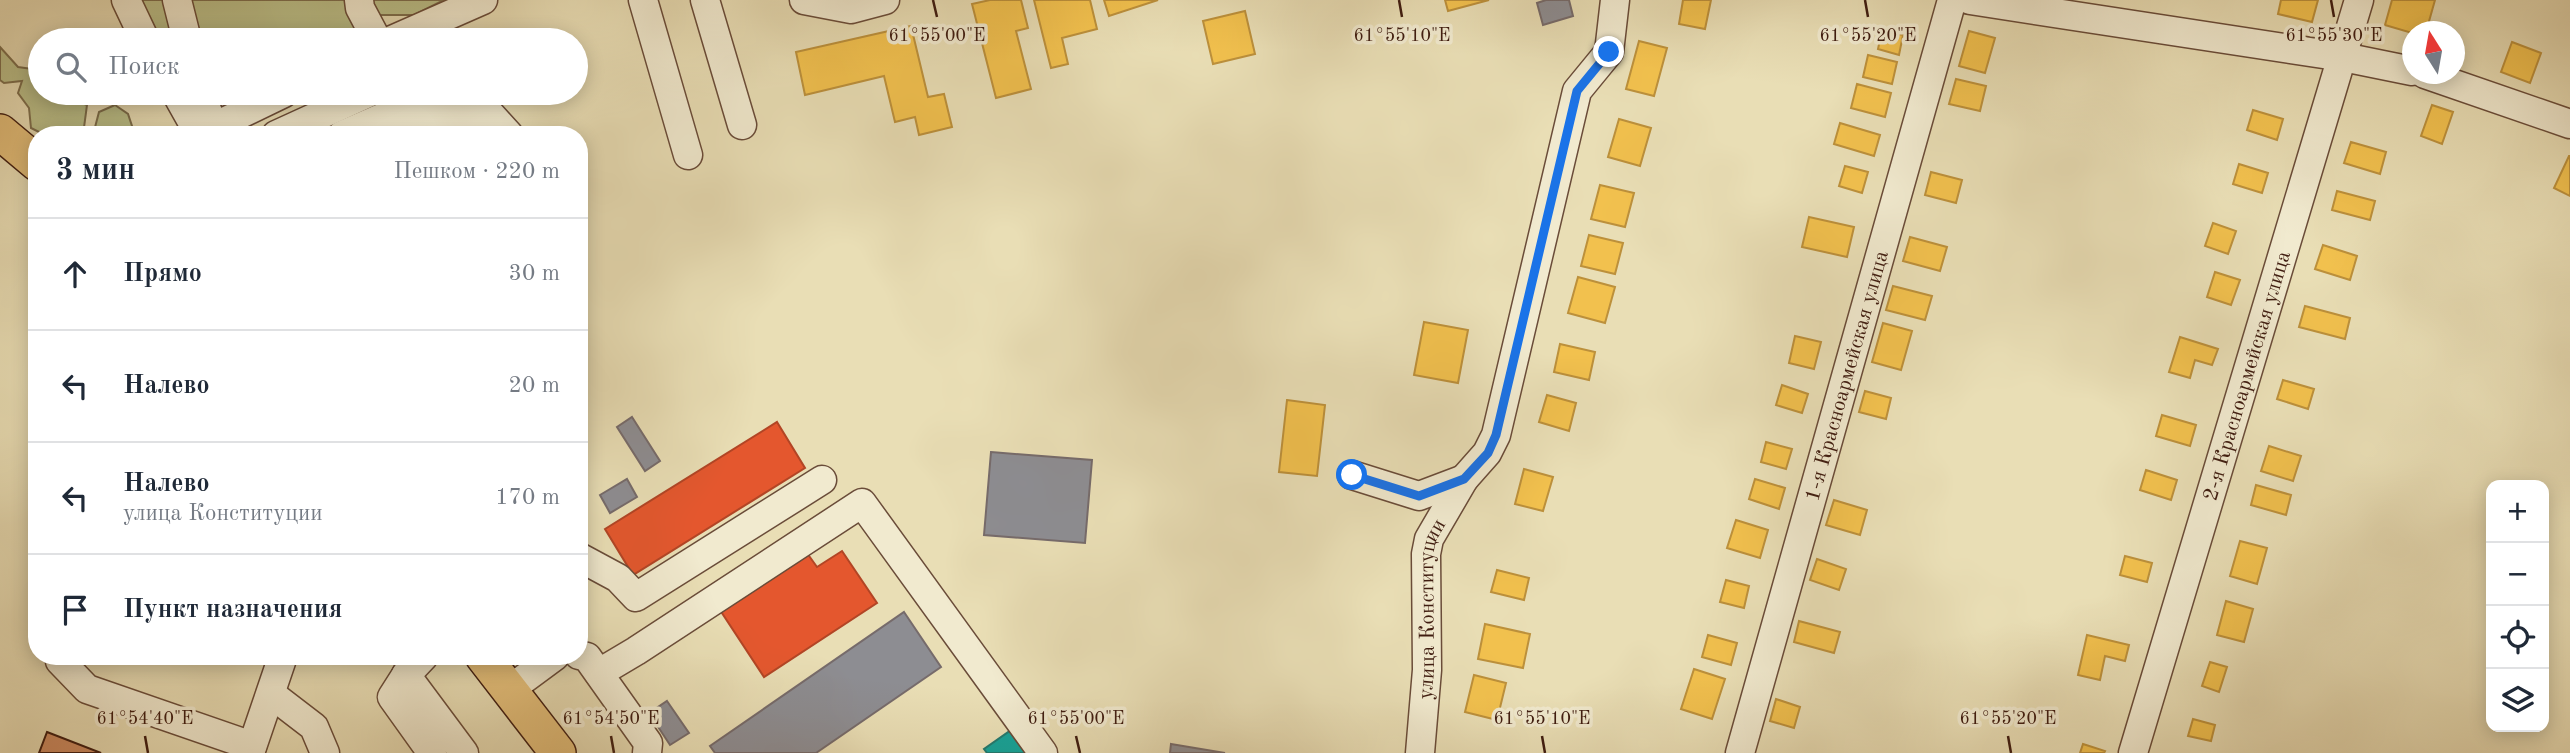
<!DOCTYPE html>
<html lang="ru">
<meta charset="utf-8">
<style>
body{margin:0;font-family:"Old Standard TT",serif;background:#f6f6f7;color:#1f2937}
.controls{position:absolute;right:21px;bottom:21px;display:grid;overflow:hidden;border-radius:14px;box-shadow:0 4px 18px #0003}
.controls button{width:63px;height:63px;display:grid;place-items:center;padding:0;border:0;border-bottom:2px solid #e0e1e3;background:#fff;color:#1f2937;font:35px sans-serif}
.compass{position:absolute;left:2402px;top:21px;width:63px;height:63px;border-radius:50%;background:#fff;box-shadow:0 4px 18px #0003;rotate:349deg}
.stop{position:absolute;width:21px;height:21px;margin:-16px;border:5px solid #1a73e8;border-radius:50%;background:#fff}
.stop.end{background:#1a73e8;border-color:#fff;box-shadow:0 2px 7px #0008}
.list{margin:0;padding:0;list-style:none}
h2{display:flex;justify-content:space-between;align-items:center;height:91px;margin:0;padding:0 28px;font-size:30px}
h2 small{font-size:23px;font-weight:400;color:#747a83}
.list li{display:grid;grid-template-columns:46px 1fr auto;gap:21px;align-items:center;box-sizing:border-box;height:112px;padding:0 28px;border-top:2px solid #e0e1e3}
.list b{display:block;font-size:26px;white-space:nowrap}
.list p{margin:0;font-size:23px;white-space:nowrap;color:#747a83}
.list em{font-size:23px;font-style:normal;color:#747a83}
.icon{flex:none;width:38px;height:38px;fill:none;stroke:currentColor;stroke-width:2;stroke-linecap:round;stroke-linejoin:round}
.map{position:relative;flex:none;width:2570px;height:753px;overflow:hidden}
.search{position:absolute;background:#fff;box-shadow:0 4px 18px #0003;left:28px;top:28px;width:560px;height:77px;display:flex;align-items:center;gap:18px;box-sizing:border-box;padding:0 24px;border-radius:38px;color:#747a83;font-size:26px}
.panel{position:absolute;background:#fff;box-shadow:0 4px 18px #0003;left:28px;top:126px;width:560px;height:539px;border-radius:28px}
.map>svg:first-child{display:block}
.green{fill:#bbc08a;stroke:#7d6e4d;stroke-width:2}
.homes{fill:#f2c14e;stroke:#bc903b;stroke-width:2}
.shops{fill:#e4572e;stroke:#b24525;stroke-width:2}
.public{fill:#17a398;stroke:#237a6f;stroke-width:2}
.industry{fill:#8d8d92;stroke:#766b6b;stroke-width:2}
.building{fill:#cc8a61;stroke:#3f1c10;stroke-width:2}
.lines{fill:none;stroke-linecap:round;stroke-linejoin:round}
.minor-casing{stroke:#6a4c39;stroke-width:31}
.major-casing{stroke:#3f1c10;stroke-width:38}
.minor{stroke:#f1eacf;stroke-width:28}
.major{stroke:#e4bf7a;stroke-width:35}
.route{stroke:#1a73e8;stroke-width:9}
.ticks{fill:none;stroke:#3f1c10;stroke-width:2.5}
.labels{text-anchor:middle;stroke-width:7;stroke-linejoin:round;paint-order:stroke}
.street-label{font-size:21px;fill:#3f1c10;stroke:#f1eacf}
.ticks-label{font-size:18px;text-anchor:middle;fill:#3f1c10;stroke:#f1eacf;stroke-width:7;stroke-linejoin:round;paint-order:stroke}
</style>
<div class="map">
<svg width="2570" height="753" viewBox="0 0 2570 753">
<rect width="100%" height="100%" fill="#e9deb5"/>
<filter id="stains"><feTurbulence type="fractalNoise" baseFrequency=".00286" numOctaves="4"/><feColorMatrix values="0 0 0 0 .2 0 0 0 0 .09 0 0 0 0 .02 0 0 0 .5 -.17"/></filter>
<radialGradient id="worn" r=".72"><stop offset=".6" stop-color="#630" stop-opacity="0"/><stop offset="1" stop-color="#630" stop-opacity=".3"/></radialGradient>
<path class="green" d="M138,0H444L414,15H381L366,21L364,33L350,40H158Z
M0,47L18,67L40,70V93H66L68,98L87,105L83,135H45L31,128L29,108L18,93L22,81L4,83L0,80Z
M115,105L128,114L135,135H93L99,112Z"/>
<path class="homes" d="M990,0H1021L1028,28L1016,31L1031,89L996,98L972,4Z
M1034,0H1090L1097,29L1062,38L1068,64L1051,68Z
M1104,0H1158L1109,16Z
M1445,0H1489L1448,11Z
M1683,0H1711L1705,29L1679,24Z
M2281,0H2318L2312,22L2278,14Z
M2392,0H2435L2426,32H2412V33L2385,25Z
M1245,11L1255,54L1213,64L1203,21Z
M911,26L928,97L944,94L952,127L919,135L915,117L895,122L884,76L805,95L796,52Z
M1882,30L1903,35L1899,55L1878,49Z
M1969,31L1995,38L1985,73L1959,66Z
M1639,41L1667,48L1654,96L1626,89Z
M2512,42L2541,53L2530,83L2501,72Z
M1868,55L1897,62L1892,84L1863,77Z
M1956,79L1986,86L1980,111L1949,104Z
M1857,84L1891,93L1885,117L1851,108Z
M2432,105L2453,112L2442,144L2421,136Z
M2253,110L2283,119L2277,140L2247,130Z
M1619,119L1651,128L1640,166L1608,157Z
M1840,123L1880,135L1874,156L1834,144Z
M2351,142L2386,152L2380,174L2344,163Z
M2569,156H2570V196L2554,188Z
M2239,164L2268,173L2262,193L2233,184Z
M1845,166L1868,172L1862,193L1839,186Z
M1931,172L1962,180L1956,203L1925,195Z
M1600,185L1634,193L1625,227L1591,219Z
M2337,191L2375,201L2370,220L2332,210Z
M1809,217L1854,227L1847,257L1802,247Z
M2213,223L2236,231L2228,254L2205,246Z
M1589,235L1623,243L1615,274L1581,266Z
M1910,237L1947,247L1940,271L1903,261Z
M2323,245L2357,256L2350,280L2315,269Z
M2215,272L2240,280L2231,305L2207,297Z
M1578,277L1615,287L1605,323L1568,313Z
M1893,286L1932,296L1925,320L1886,310Z
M2305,306L2350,318L2345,339L2299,327Z
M1424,322L1468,330L1458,383L1414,375Z
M1883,323L1912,331L1901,370L1872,362Z
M1795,336L1821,342L1814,369L1789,363Z
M2180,337L2218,349L2212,365L2195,360L2190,378L2169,372Z
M1560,344L1595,352L1589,380L1554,372Z
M2283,380L2314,389L2308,409L2277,399Z
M1782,385L1808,394L1802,413L1776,405Z
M1865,391L1891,398L1886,419L1859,412Z
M1547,395L1576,403L1569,431L1539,422Z
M1287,400L1325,405L1317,476L1279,472Z
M2162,415L2196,425L2190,446L2156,436Z
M1766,442L1792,449L1786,469L1761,462Z
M2269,446L2301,456L2293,481L2261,471Z
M1524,469L1553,477L1543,511L1515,504Z
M2146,470L2177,480L2171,500L2140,490Z
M1755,479L1785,488L1779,509L1749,499Z
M2256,485L2291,495L2286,515L2251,505Z
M1834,500L1867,510L1860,535L1826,525Z
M1736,520L1768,530L1760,558L1727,548Z
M2240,541L2267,548L2257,584L2230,576Z
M2125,556L2152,563L2147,582L2120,575Z
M1817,559L1846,569L1839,590L1810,580Z
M1497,570L1529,578L1524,600L1491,592Z
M1726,580L1749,586L1744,608L1720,602Z
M2226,601L2253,609L2244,642L2217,635Z
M1799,621L1840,632L1834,653L1794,642Z
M1485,624L1530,634L1523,668L1478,659Z
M1708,635L1737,643L1731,665L1702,657Z
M2087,635L2129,645L2125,661L2105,656L2100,680L2078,675Z
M2210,662L2227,667L2219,692L2202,686Z
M1694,669L1725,679L1712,719L1681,709Z
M1474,675L1506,683L1497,720L1465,712Z
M1776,699L1800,707L1794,728L1770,721Z
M2193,719L2215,725L2211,741L2188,736Z
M2083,744L2105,751L2104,753H2080Z"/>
<path class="shops" d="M777,422L805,468L633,575L605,529Z
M842,551L877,603L764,677L720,610L807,553L817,567Z"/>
<path class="public" d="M1014,728L1032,753H987L984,749Z"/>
<path class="industry" d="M1546,0H1569L1573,16L1543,25L1537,3Z
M632,417L660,461L645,471L617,427Z
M991,452L1092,460L1085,543L984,535Z
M627,479L637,497L610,513L600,495Z
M904,612L941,667L816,753H715L710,746Z
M667,701L689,733L670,745L649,713Z
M1171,744L1225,753H1170Z"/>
<path class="building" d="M47,732L101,753H39Z"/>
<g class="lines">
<defs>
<g id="minor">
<path d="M126,0L145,40"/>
<path d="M177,0L187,40"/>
<path d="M359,0L360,8L377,40"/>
<path d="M643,0L688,155"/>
<path d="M705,0L742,125"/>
<path d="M804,0L851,9L885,0"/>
<path d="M1970,0L2343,57L2412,71"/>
<path d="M392,40L483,0"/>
<path d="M2425,74L2570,124"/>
<path d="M176,93L199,134"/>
<path d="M200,93L214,127"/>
<path d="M471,93L509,135"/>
<path d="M392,113L436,93"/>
<path d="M197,135L284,93"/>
<path d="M276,135L368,93"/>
<path d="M342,135L388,115L459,118L477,135"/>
<path d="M1352,475L1419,496L1464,479"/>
<path d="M579,557L618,578L636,597L822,480"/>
<path d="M579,655L587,657L648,743L647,753"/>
<path d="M60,656V661L87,689L252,746"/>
<path d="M424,656L406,675L392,697L432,753"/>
<path d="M599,673L636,651L862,503L1043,753"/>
<path d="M406,675L464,753"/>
<path d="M509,690L555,656"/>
<path d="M271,694L314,727L325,753"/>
<path d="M250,753L283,656"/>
<path id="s1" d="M1420,753L1427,670L1426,554L1429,539L1464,479L1487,453L1496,435L1577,91L1609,52L1615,0"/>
<path id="s2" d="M1740,753L1952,0"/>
<path id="s3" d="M2133,753L2359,0"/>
</g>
<path id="major" d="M0,132L37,163
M483,656L558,753"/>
</defs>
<use href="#minor" class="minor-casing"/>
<use href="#major" class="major-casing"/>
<use href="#minor" class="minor"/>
<use href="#major" class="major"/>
</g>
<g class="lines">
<path class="route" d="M1352,475L1419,496L1464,479L1488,453L1496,435L1577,91L1609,52"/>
</g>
<path class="ticks" d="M933,0L937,17M1399,0L1402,17M1865,0L1868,17M2331,0L2334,17M145,736L148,753M611,736L614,753M1076,736L1080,753M1542,736L1545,753M2008,736L2011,753"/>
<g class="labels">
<g class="street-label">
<text dy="7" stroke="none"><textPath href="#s2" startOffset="392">1-я Красноармейская улица</textPath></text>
<text dy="7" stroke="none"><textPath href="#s3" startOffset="394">2-я Красноармейская улица</textPath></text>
<text dy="7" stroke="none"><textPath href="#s1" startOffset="145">улица Конституции</textPath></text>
</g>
</g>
<g class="ticks-label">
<text x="937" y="41">61°55'00"E</text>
<text x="1402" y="41">61°55'10"E</text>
<text x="1868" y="41">61°55'20"E</text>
<text x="2334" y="41">61°55'30"E</text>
<text x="145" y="724">61°54'40"E</text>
<text x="611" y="724">61°54'50"E</text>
<text x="1076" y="724">61°55'00"E</text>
<text x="1542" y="724">61°55'10"E</text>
<text x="2008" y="724">61°55'20"E</text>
</g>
<rect width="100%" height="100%" filter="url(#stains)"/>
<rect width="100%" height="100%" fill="url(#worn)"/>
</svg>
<div class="controls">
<button>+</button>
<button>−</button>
<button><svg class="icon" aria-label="locate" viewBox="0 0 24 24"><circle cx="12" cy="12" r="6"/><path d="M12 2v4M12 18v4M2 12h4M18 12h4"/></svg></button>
<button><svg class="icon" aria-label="layers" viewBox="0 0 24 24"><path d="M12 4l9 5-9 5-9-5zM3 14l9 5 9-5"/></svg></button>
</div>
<svg class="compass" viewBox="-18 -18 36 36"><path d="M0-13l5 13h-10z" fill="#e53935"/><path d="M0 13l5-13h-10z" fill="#747a83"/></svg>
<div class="stop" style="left:1352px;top:475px"></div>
<div class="stop end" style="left:1609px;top:52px"></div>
<div class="search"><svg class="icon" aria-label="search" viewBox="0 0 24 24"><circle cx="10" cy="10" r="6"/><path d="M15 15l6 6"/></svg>Поиск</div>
<section class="panel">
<h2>3 мин<small>Пешком · 220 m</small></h2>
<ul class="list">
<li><svg class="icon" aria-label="ahead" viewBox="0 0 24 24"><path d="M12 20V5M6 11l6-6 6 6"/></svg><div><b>Прямо</b></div><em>30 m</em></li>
<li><svg class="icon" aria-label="left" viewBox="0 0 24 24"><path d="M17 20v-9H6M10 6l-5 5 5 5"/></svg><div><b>Налево</b></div><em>20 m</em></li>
<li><svg class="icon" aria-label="left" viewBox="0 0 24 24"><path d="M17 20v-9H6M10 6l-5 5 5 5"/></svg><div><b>Налево</b><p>улица Конституции</p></div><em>170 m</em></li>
<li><svg class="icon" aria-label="arrive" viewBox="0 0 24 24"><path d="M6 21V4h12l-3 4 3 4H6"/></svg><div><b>Пункт назначения</b></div></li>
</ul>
</section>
</div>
